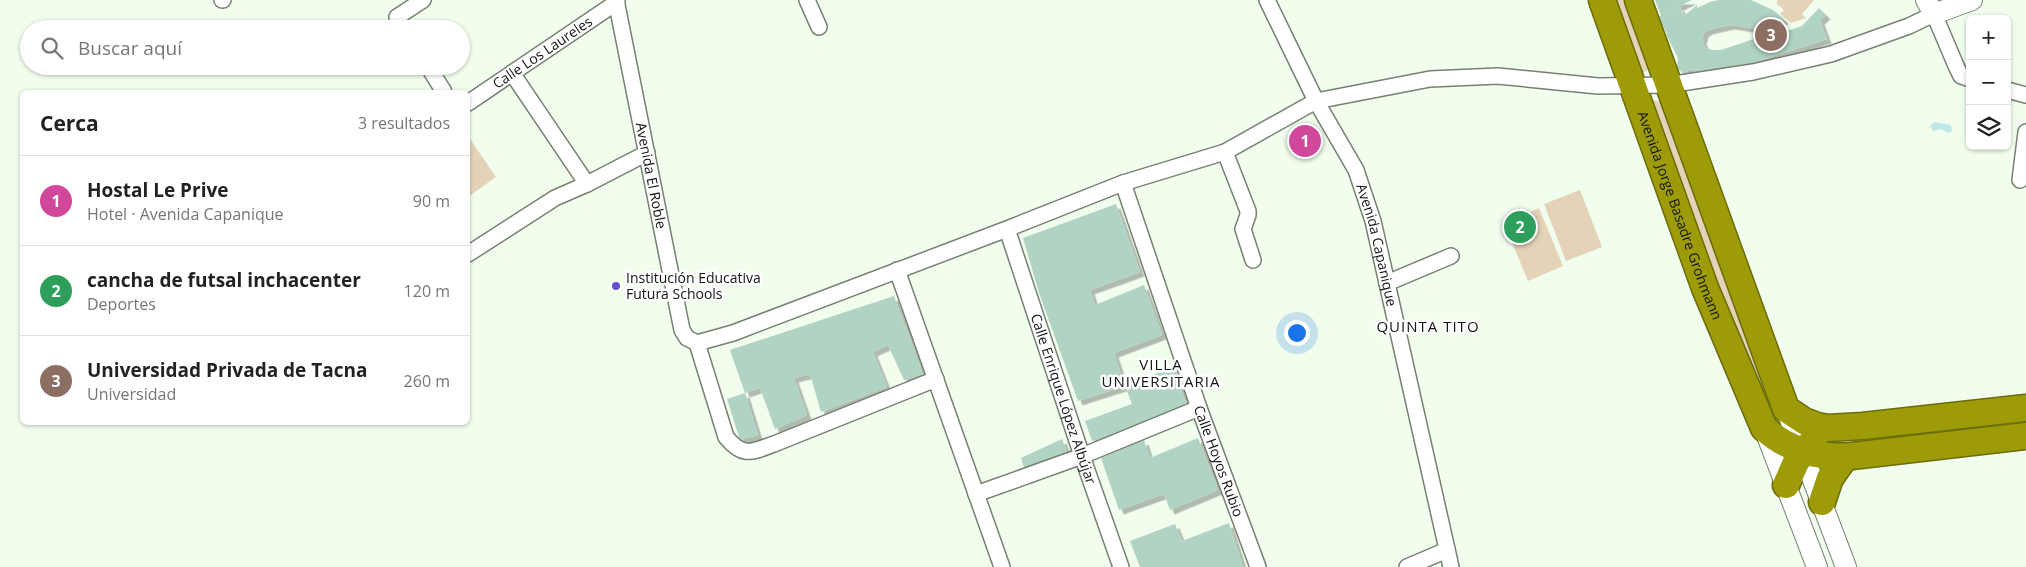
<!DOCTYPE html>
<html lang="es">
<meta charset="utf-8">
<style>
body{margin:0;font-family:"Open Sans",sans-serif;background:#f6f6f6;color:#222}
.controls{position:absolute;right:15px;top:15px;display:grid;overflow:hidden;border-radius:8px;box-shadow:0 1px 4px #0004}
.controls button{width:45px;height:45px;display:grid;place-items:center;padding:0;border:0;border-bottom:1px solid #e0e0e0;background:#fff;color:#222;font:25px sans-serif}
.you{position:absolute;left:1296px;top:332px;width:18px;height:18px;margin:-12px;border:4px solid #fff;border-radius:50%;background:#1a73e8;box-shadow:0 0 0 8px #1a73e833}
.badge{display:grid;place-items:center;width:32px;height:32px;border-radius:50%;background:#db2777;color:#fff;font-size:16px;font-weight:700}
.pin{position:absolute;translate:-50% -50%;border:2px solid #fff;box-shadow:0 1px 5px #0006}
.list{margin:0;padding:0;list-style:none}
h2{display:flex;justify-content:space-between;align-items:center;height:65px;margin:0;padding:0 20px;font-size:21px}
h2 small{font-size:16px;font-weight:400;color:#767676}
.list li{display:grid;grid-template-columns:32px 1fr auto;gap:15px;align-items:center;box-sizing:border-box;height:90px;padding:0 20px;border-top:1px solid #e0e0e0}
.list b{display:block;font-size:19px;white-space:nowrap}
.list p{margin:0;font-size:16px;white-space:nowrap;color:#767676}
.list em{font-size:16px;font-style:normal;color:#767676}
.icon{flex:none;width:28px;height:28px;fill:none;stroke:currentColor;stroke-width:2;stroke-linecap:round;stroke-linejoin:round}
.map{position:relative;flex:none;width:2026px;height:567px;overflow:hidden}
.search{position:absolute;background:#fff;box-shadow:0 1px 4px #0004;left:20px;top:20px;width:450px;height:55px;display:flex;align-items:center;gap:12px;box-sizing:border-box;padding:0 18px;border-radius:28px;color:#767676;font-size:19px}
.panel{position:absolute;background:#fff;box-shadow:0 1px 4px #0004;left:20px;top:90px;width:450px;height:335px;border-radius:8px}
.map>svg:first-child{display:block}
.green{fill:#e4d3b9}
.water{fill:#c0e8e9}
.building{fill:#b0d3c4;filter:url(#shadow)}
.lines{fill:none;stroke-linecap:round;stroke-linejoin:round}
.street-casing{stroke:#768173;stroke-width:18}
.secondary-casing{stroke:#768173;stroke-width:22}
.highway-casing{stroke:#6c6c0a;stroke-width:29}
.street{stroke:#fff;stroke-width:15}
.secondary{stroke:#fff;stroke-width:20}
.highway{stroke:#9d9b07;stroke-width:26}
.poi-dot{fill:#6552cb;stroke:#fff;stroke-width:2}
.labels{text-anchor:middle;stroke-width:5;stroke-linejoin:round;paint-order:stroke}
.street-label{font-size:14px;fill:#111510;stroke:#fff}
.poi-label{font-size:14px;fill:#111510;stroke:#fff;text-anchor:start}
.neighbourhood-label{font-size:15px;letter-spacing:1px;fill:#111510;stroke:#fff}
</style>
<div class="map">
<svg width="2026" height="567" viewBox="0 0 2026 567">
<defs>
<filter id="shadow"><feDropShadow dx="4.5" dy="4.5" stdDeviation="0" flood-color="#0004"/></filter>
</defs>
<rect width="100%" height="100%" fill="#f1fded"/>
<path class="green" d="M1610,0H1624L1648,66L1647,71L1641,73Z
M1777,0H1814L1802,14L1806,18L1791,23L1780,14L1784,10L1777,4Z
M1654,100L1661,102L1716,252L1779,412L1774,416L1766,413L1650,104Z
M468,136L496,177L468,197Z
M1580,190L1602,247L1566,261L1544,204Z
M1539,208L1563,266L1528,281L1504,223Z"/>
<path class="water" d="M1934,122L1951,125L1952,131L1949,133L1941,129L1933,131L1930,126Z"/>
<path class="building" d="M1655,0H1692L1665,13L1680,7L1684,16L1697,5V8L1710,2L1719,0H1751L1773,10L1784,19L1768,36H1760L1758,32L1753,29L1738,26L1730,25L1708,30L1704,33L1702,40L1706,48L1712,50H1721L1757,38L1774,35L1802,26L1819,8L1826,15L1820,20L1827,39L1718,74H1699L1692,69L1683,73L1677,68L1678,58L1667,36L1665,26L1661,27L1657,17L1661,15Z
M1116,204L1140,272L1090,290L1095,305L1144,285L1162,335L1114,353L1125,386L1078,401L1039,293L1023,238Z
M894,296L923,374L904,380L888,345L873,352L887,387L821,412L810,374L794,378L807,415L775,429L760,388L745,393L758,435L740,440L727,399L745,393L730,350Z
M1172,367L1187,405L1092,441L1085,421L1132,404L1125,386Z
M1198,438L1218,490L1170,510L1164,494L1119,510L1101,458L1144,440L1150,458Z
M1062,439L1069,458L1026,474L1021,458Z
M1229,523L1243,567H1140L1130,541L1175,524L1182,541Z"/>
<g class="lines">
<defs>
<g id="street">
<path d="M222,0H223"/>
<path id="s1" d="M616,0L682,330L687,338L697,343"/>
<path d="M807,0L819,27"/>
<path id="s2" d="M1267,0L1316,101L1356,170L1373,221L1451,567"/>
<path d="M404,29L397,17L423,0"/>
<path d="M428,66L444,92"/>
<path d="M512,73L587,184"/>
<path d="M2007,90L2026,95"/>
<path id="s3" d="M468,103L617,2"/>
<path d="M1225,152L1248,211V215L1243,229L1253,260"/>
<path d="M2020,180L2026,132"/>
<path id="s4" d="M1123,183L1199,408L1258,567"/>
<path id="s5" d="M1007,229L1082,456L1121,567"/>
<path d="M468,254L555,198L587,184L647,153"/>
<path d="M897,270L1002,567"/>
<path d="M1387,283L1451,256"/>
<path d="M697,343L733,333L1007,229L1123,183L1225,152L1316,101L1430,79L1498,76L1598,86L1668,85L1753,72L1831,54L1909,26L1934,14L1957,68L1961,76L1970,79"/>
<path d="M697,343L726,437C743,458 752,452 774,444L936,379"/>
<path d="M976,494L1082,456L1199,408"/>
<path d="M1407,567L1447,550"/>
</g>
<path id="secondary" d="M1926,0L1934,14L1972,0
M1786,409L1846,567
M1764,428L1817,567"/>
<g id="highway">
<path id="s6" d="M1602,0L1705,288L1764,428C1787,450 1820,459 1852,456L2026,436"/>
<path d="M1638,0L1786,409L1804,421L1817,426L1828,428L1863,426L2026,408"/>
<path d="M1786,485L1796,462L1814,439"/>
<path d="M1822,502L1830,478L1845,457"/>
</g>
</defs>
<use href="#street" class="street-casing"/>
<use href="#secondary" class="secondary-casing"/>
<use href="#highway" class="highway-casing"/>
<use href="#street" class="street"/>
<use href="#secondary" class="secondary"/>
<use href="#highway" class="highway"/>
</g>
<circle class="poi-dot" cx="616" cy="286" r="5"/>
<g class="labels">
<g class="street-label">
<text dy="5" stroke="none"><textPath href="#s3" startOffset="90">Calle Los Laureles</textPath></text>
<text dy="5" stroke="none"><textPath href="#s1" startOffset="179">Avenida El Roble</textPath></text>
<text dy="5" stroke="none"><textPath href="#s6" startOffset="229">Avenida Jorge Basadre Grohmann</textPath></text>
<text dy="5" stroke="none"><textPath href="#s2" startOffset="270">Avenida Capanique</textPath></text>
<text dy="5" stroke="none"><textPath href="#s5" startOffset="179">Calle Enrique López Albújar</textPath></text>
<text dy="5" stroke="none"><textPath href="#s4" startOffset="294">Calle Hoyos Rubio</textPath></text>
</g>
<g class="poi-label">
<text x="626" y="283">Institución Educativa<tspan x="626" dy="16">Futura Schools</tspan></text>
</g>
<g class="neighbourhood-label">
<text x="1428" y="332">QUINTA TITO</text>
<text x="1161" y="370">VILLA<tspan x="1161" dy="17">UNIVERSITARIA</tspan></text>
</g>
</g>
</svg>
<div class="controls">
<button>+</button>
<button>−</button>
<button><svg class="icon" aria-label="layers" viewBox="0 0 24 24"><path d="M12 4l9 5-9 5-9-5zM3 14l9 5 9-5"/></svg></button>
</div>
<div class="you"></div>
<div class="pin badge" style="left:1305px;top:141px;background:#d1479c">1</div>
<div class="pin badge" style="left:1520px;top:227px;background:#2e9e5b">2</div>
<div class="pin badge" style="left:1771px;top:35px;background:#8d6e63">3</div>
<div class="search"><svg class="icon" aria-label="search" viewBox="0 0 24 24"><circle cx="10" cy="10" r="6"/><path d="M15 15l6 6"/></svg>Buscar aquí</div>
<section class="panel">
<h2>Cerca<small>3 resultados</small></h2>
<ul class="list">
<li><span class="badge" style="background:#d1479c">1</span><div><b>Hostal Le Prive</b><p>Hotel · Avenida Capanique</p></div><em>90 m</em></li>
<li><span class="badge" style="background:#2e9e5b">2</span><div><b>cancha de futsal inchacenter</b><p>Deportes</p></div><em>120 m</em></li>
<li><span class="badge" style="background:#8d6e63">3</span><div><b>Universidad Privada de Tacna</b><p>Universidad</p></div><em>260 m</em></li>
</ul>
</section>
</div>
